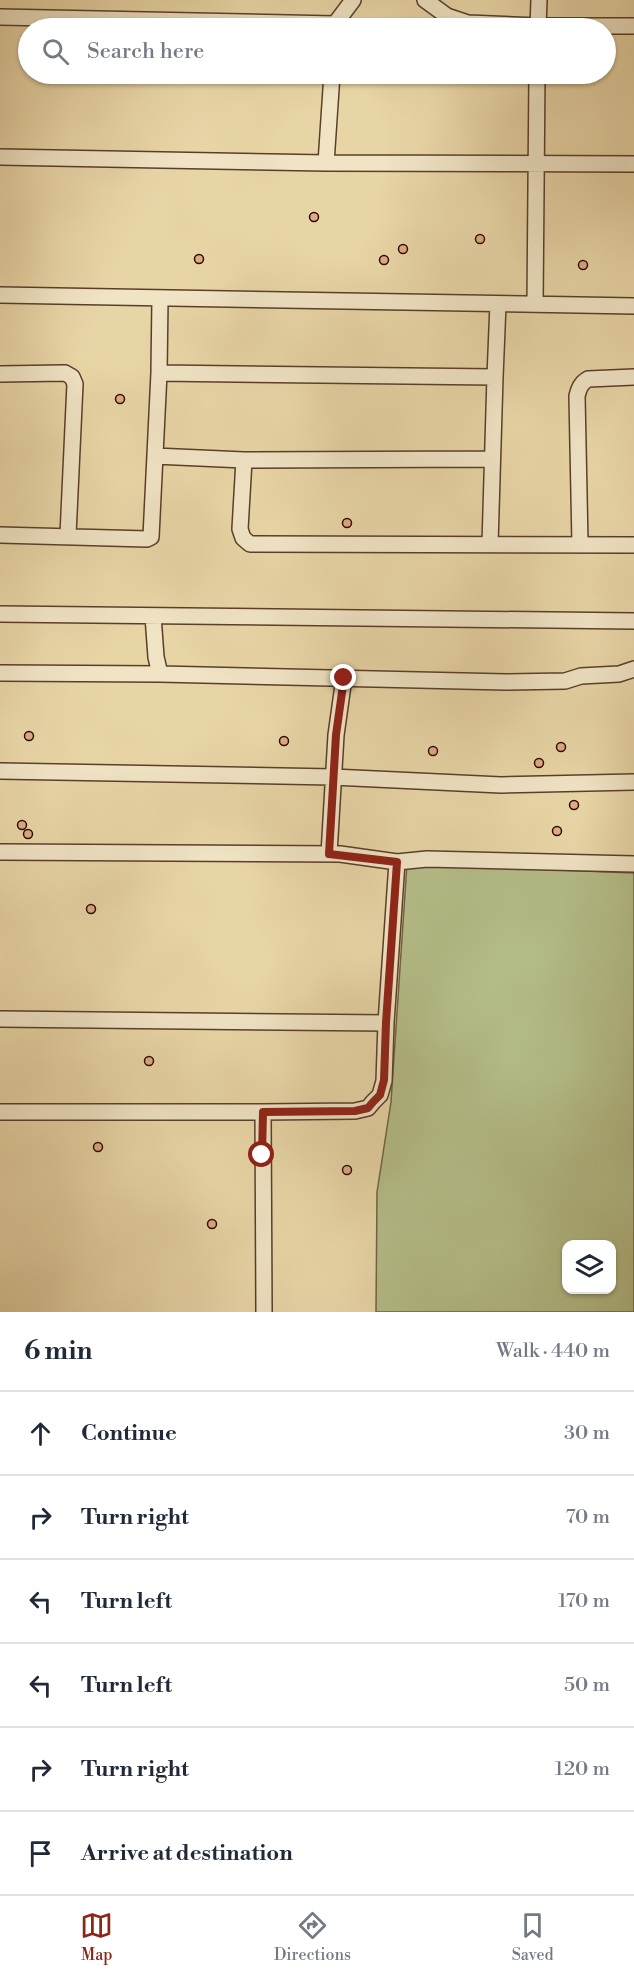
<!DOCTYPE html>
<meta charset="utf-8">
<style>
body{margin:0;font-family:"Libre Bodoni",serif;background:#f6f6f7;color:#1f2937}
.controls{position:absolute;right:18px;bottom:18px;display:grid;overflow:hidden;border-radius:12px;box-shadow:0 2px 4px #0004}
.controls button{width:54px;height:54px;display:grid;place-items:center;padding:0;border:0;border-bottom:2px solid #e0e1e3;background:#fff;color:#1f2937;font:30px sans-serif}
.stop{position:absolute;width:18px;height:18px;margin:-14px;border:4px solid #8f2418;border-radius:50%;background:#fff}
.stop.end{background:#8f2418;border-color:#fff;box-shadow:0 2px 6px #0008}
.list{margin:0;padding:0;list-style:none}
h2{display:flex;justify-content:space-between;align-items:center;height:78px;margin:0;padding:0 24px;font-size:26px}
h2 small{font-size:20px;font-weight:400;color:#747a83}
.list li{display:grid;grid-template-columns:39px 1fr auto;gap:18px;align-items:center;box-sizing:border-box;height:84px;padding:0 24px;border-top:2px solid #e0e1e3}
.list b{display:block;font-size:22px;white-space:nowrap}
.list em{font-size:20px;font-style:normal;color:#747a83}
.icon{flex:none;width:33px;height:33px;fill:none;stroke:currentColor;stroke-width:2;stroke-linecap:round;stroke-linejoin:round}
.map{position:relative;flex:none;width:634px;height:1312px;overflow:hidden}
.search{position:absolute;background:#fff;box-shadow:0 2px 4px #0004;left:18px;right:18px;top:18px;height:66px;display:flex;align-items:center;gap:15px;box-sizing:border-box;padding:0 21px;border-radius:33px;color:#747a83;font-size:22px}
.sheet{height:582px;background:#fff}
nav{display:flex;justify-content:space-around;align-items:center;box-sizing:border-box;height:84px;border-top:2px solid #e0e1e3;background:#fff;font-size:16px;color:#747a83}
nav a{display:grid;justify-items:center;gap:3px}
nav .on{color:#8f2418}
.map>svg:first-child{display:block}
.green{fill:#b4bd88;stroke:#706444;stroke-width:1.5;fill-rule:evenodd}
.building{fill:#e0ab89;stroke:#2b0b01;stroke-width:1.5}
.lines{fill:none;stroke-linecap:round;stroke-linejoin:round}
.minor-casing{stroke:#5a3e2a;stroke-width:18}
.minor{stroke:#f0e4c5;stroke-width:15}
.route{stroke:#8f2418;stroke-width:8}
</style>
<div class="map">
<svg width="634" height="1312" viewBox="0 0 634 1312">
<rect width="100%" height="100%" fill="#e8d5a6"/>
<filter id="stains"><feTurbulence type="fractalNoise" baseFrequency=".00333" numOctaves="4"/><feColorMatrix values="0 0 0 0 .2 0 0 0 0 .09 0 0 0 0 .02 0 0 0 .5 -.17"/></filter>
<radialGradient id="worn" r=".72"><stop offset=".6" stop-color="#630" stop-opacity="0"/><stop offset="1" stop-color="#630" stop-opacity=".3"/></radialGradient>
<path class="green" d="M407,864L634,873V1312H376L377,1192L391,1102ZM566,1244H612V1290H566Z"/>
<path class="building" d="M309.5 217a4.5 4.5 0 1 1 9 0a4.5 4.5 0 1 1-9 0Z
M475.5 239a4.5 4.5 0 1 1 9 0a4.5 4.5 0 1 1-9 0Z
M398.5 249a4.5 4.5 0 1 1 9 0a4.5 4.5 0 1 1-9 0Z
M194.5 259a4.5 4.5 0 1 1 9 0a4.5 4.5 0 1 1-9 0Z
M379.5 260a4.5 4.5 0 1 1 9 0a4.5 4.5 0 1 1-9 0Z
M578.5 265a4.5 4.5 0 1 1 9 0a4.5 4.5 0 1 1-9 0Z
M115.5 399a4.5 4.5 0 1 1 9 0a4.5 4.5 0 1 1-9 0Z
M342.5 523a4.5 4.5 0 1 1 9 0a4.5 4.5 0 1 1-9 0Z
M24.5 736a4.5 4.5 0 1 1 9 0a4.5 4.5 0 1 1-9 0Z
M279.5 741a4.5 4.5 0 1 1 9 0a4.5 4.5 0 1 1-9 0Z
M556.5 747a4.5 4.5 0 1 1 9 0a4.5 4.5 0 1 1-9 0Z
M428.5 751a4.5 4.5 0 1 1 9 0a4.5 4.5 0 1 1-9 0Z
M534.5 763a4.5 4.5 0 1 1 9 0a4.5 4.5 0 1 1-9 0Z
M569.5 805a4.5 4.5 0 1 1 9 0a4.5 4.5 0 1 1-9 0Z
M17.5 825a4.5 4.5 0 1 1 9 0a4.5 4.5 0 1 1-9 0Z
M552.5 831a4.5 4.5 0 1 1 9 0a4.5 4.5 0 1 1-9 0Z
M23.5 834a4.5 4.5 0 1 1 9 0a4.5 4.5 0 1 1-9 0Z
M86.5 909a4.5 4.5 0 1 1 9 0a4.5 4.5 0 1 1-9 0Z
M144.5 1061a4.5 4.5 0 1 1 9 0a4.5 4.5 0 1 1-9 0Z
M93.5 1147a4.5 4.5 0 1 1 9 0a4.5 4.5 0 1 1-9 0Z
M342.5 1170a4.5 4.5 0 1 1 9 0a4.5 4.5 0 1 1-9 0Z
M207.5 1224a4.5 4.5 0 1 1 9 0a4.5 4.5 0 1 1-9 0Z"/>
<g class="lines">
<defs>
<path id="minor" d="M425,0L447,16L468,23L538,26H634
M0,17L335,24
M335,28V24L353,0
M538,28L539,0
M0,157L326,163L634,164
M326,163L332,74
M0,295L634,306
M535,304L537,74
M159,373L495,377L490,544
M0,374L65,373L72,377L75,384L68,535
M495,377L498,304
M155,456L244,460L491,459
M244,460L240,529L243,538L250,544L634,545
M0,535L147,539L151,537L159,373L160,299
M580,544L577,396C579,388 581,383 588,379L634,377
M0,614L634,621
M153,616L156,657L160,674L506,682L565,681L581,676L619,674L634,669
M0,673L160,674
M0,771L333,777L501,785L634,782
M0,852L340,854L397,862
M329,854L336,735L344,678
M0,1019L386,1023
M0,1112H263
M264,1312L263,1112L355,1111L368,1108L373,1102L380,1095L384,1081L386,1023L397,862L427,859L634,864"/>
</defs>
<use href="#minor" class="minor-casing"/>
<use href="#minor" class="minor"/>
</g>
<g class="lines">
<path class="route" d="M262,1155L263,1112L355,1111L368,1108L373,1102L380,1095L384,1080L386,1023L397,862L329,854L336,735L344,678"/>
</g>
<rect width="100%" height="100%" filter="url(#stains)"/>
<rect width="100%" height="100%" fill="url(#worn)"/>
</svg>
<div class="controls">
<button><svg class="icon" aria-label="layers" viewBox="0 0 24 24"><path d="M12 4l9 5-9 5-9-5zM3 14l9 5 9-5"/></svg></button>
</div>
<div class="stop" style="left:262px;top:1155px"></div>
<div class="stop end" style="left:344px;top:678px"></div>
<div class="search"><svg class="icon" aria-label="search" viewBox="0 0 24 24"><circle cx="10" cy="10" r="6"/><path d="M15 15l6 6"/></svg>Search here</div>
</div>
<section class="sheet">
<h2>6 min<small>Walk · 440 m</small></h2>
<ul class="list">
<li><svg class="icon" aria-label="ahead" viewBox="0 0 24 24"><path d="M12 20V5M6 11l6-6 6 6"/></svg><div><b>Continue</b></div><em>30 m</em></li>
<li><svg class="icon" aria-label="right" viewBox="0 0 24 24"><path d="M7 20v-9h11M14 6l5 5-5 5"/></svg><div><b>Turn right</b></div><em>70 m</em></li>
<li><svg class="icon" aria-label="left" viewBox="0 0 24 24"><path d="M17 20v-9H6M10 6l-5 5 5 5"/></svg><div><b>Turn left</b></div><em>170 m</em></li>
<li><svg class="icon" aria-label="left" viewBox="0 0 24 24"><path d="M17 20v-9H6M10 6l-5 5 5 5"/></svg><div><b>Turn left</b></div><em>50 m</em></li>
<li><svg class="icon" aria-label="right" viewBox="0 0 24 24"><path d="M7 20v-9h11M14 6l5 5-5 5"/></svg><div><b>Turn right</b></div><em>120 m</em></li>
<li><svg class="icon" aria-label="arrive" viewBox="0 0 24 24"><path d="M6 21V4h12l-3 4 3 4H6"/></svg><div><b>Arrive at destination</b></div></li>
</ul>
</section>
<nav>
<a class="on"><svg class="icon" aria-label="map" viewBox="0 0 24 24"><path d="M3 6l6-2 6 2 6-2v14l-6 2-6-2-6 2zM9 4v14M15 6v14"/></svg>Map</a>
<a><svg class="icon" aria-label="directions" viewBox="0 0 24 24"><path d="M12 3l9 9-9 9-9-9zM9 14v-3h6M13 9l2 2-2 2"/></svg>Directions</a>
<a><svg class="icon" aria-label="saved" viewBox="0 0 24 24"><path d="M7 4h10v16l-5-4-5 4z"/></svg>Saved</a>
</nav>
